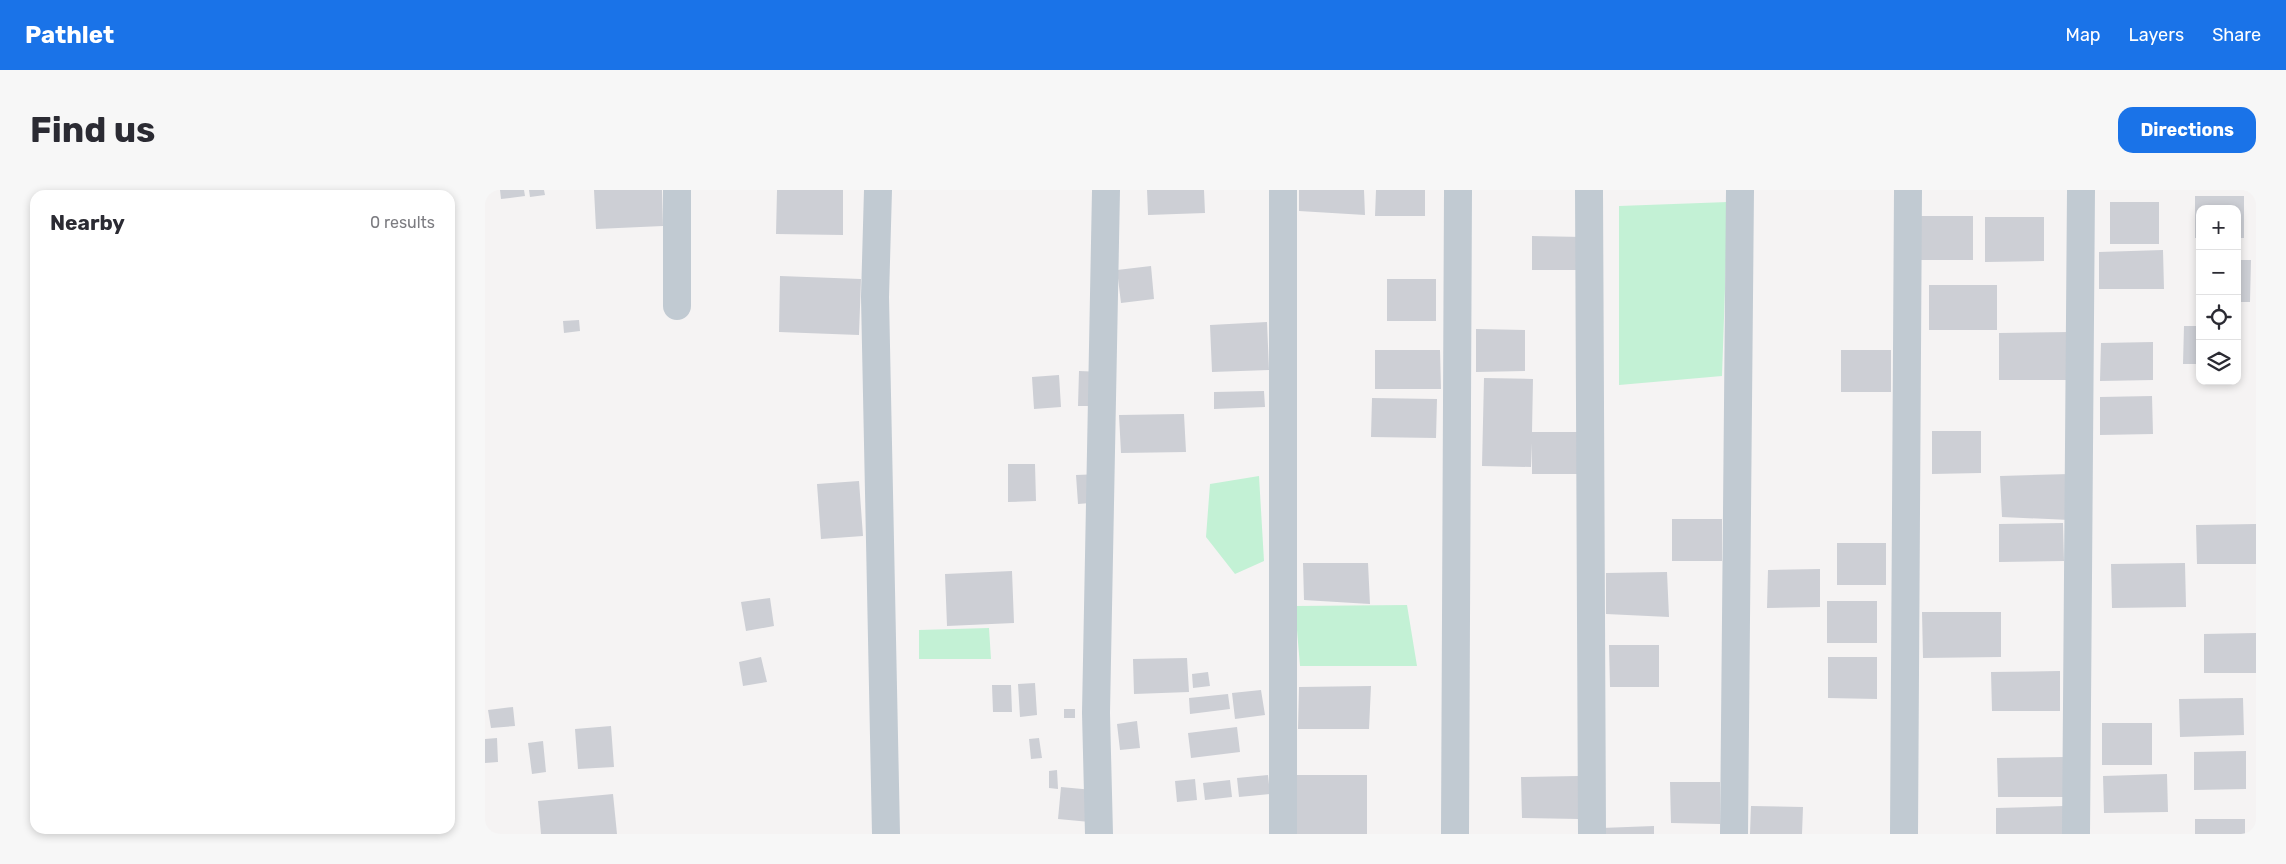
<!DOCTYPE html>
<meta charset="utf-8">
<style>
body{margin:0;font-family:Rubik,sans-serif;background:#f7f7f7;color:#2b2b33}
.controls{position:absolute;right:15px;top:15px;display:grid;overflow:hidden;border-radius:10px;box-shadow:0 2px 8px #0003}
.controls button{width:45px;height:45px;display:grid;place-items:center;padding:0;border:0;border-bottom:1px solid #e1e1e2;background:#fff;color:#2b2b33;font:25px sans-serif}
.list{margin:0;padding:0;list-style:none}
h2{display:flex;justify-content:space-between;align-items:center;height:65px;margin:0;padding:0 20px;font-size:21px}
h2 small{font-size:16px;font-weight:400;color:#7c7c81}
.icon{flex:none;width:28px;height:28px;fill:none;stroke:currentColor;stroke-width:2;stroke-linecap:round;stroke-linejoin:round}
.map{position:relative;flex:none;width:1771px;height:644px;overflow:hidden;border-radius:15px}
header{display:flex;align-items:center;gap:30px;box-sizing:border-box;height:70px;padding:0 25px;background:#1a73e8;color:#fff}
header strong{font-size:24px}
nav{display:flex;gap:28px;margin-inline-start:auto;font-size:18px}
.intro{display:flex;align-items:center;justify-content:space-between;box-sizing:border-box;height:120px;padding:0 30px}
h1{margin:0;font-size:35px}
.button{padding:12px 22px;border-radius:15px;background:#1a73e8;color:#fff;font-size:18px;font-weight:700}
main{display:flex;gap:30px;padding:0 30px}
aside{flex:1;background:#fff;border-radius:15px;box-shadow:0 2px 8px #0003}
.map>svg:first-child{display:block}
.green{fill:#c3f1d5}
.building{fill:#cdcfd5}
.lines{fill:none;stroke-linecap:round;stroke-linejoin:round}
.minor{stroke:#c1cad2;stroke-width:28}
</style>
<header>
<strong>Pathlet</strong>
<nav><a>Map</a><a>Layers</a><a>Share</a></nav>
</header>
<div class="intro"><h1>Find us</h1><a class="button">Directions</a></div>
<main>
<aside>
<h2>Nearby<small>0 results</small></h2>
<ul class="list">
</ul>
</aside>
<div class="map">
<svg width="1771" height="644" viewBox="0 0 1771 644">
<rect width="100%" height="100%" fill="#f5f3f3"/>
<path class="green" d="M1243,12L1237,186L1134,195V16Z
M774,286L779,371L750,384L721,347L725,294Z
M922,415L932,476H815L810,416Z
M504,438L506,469H434V440Z"/>
<path class="building" d="M15,0H39L40,6L16,9Z
M44,0H59L60,5L45,7Z
M109,0H177L178,36L111,39Z
M292,0H358V45L291,44Z
M662,0H719L720,23L663,25Z
M814,0H879L880,25L814,21Z
M891,0H940V26H890Z
M1710,6H1759V48H1752V19H1715V48H1710Z
M1625,12H1674V54H1625Z
M1429,26H1488V70H1429Z
M1500,27H1559V71L1500,72Z
M1047,46L1098,47L1097,80H1047Z
M1678,60L1679,99H1614V62Z
M1752,70H1766L1765,112H1752Z
M666,76L669,109L636,113L632,80Z
M295,86L376,89L374,145L294,142Z
M902,89H951V131H902Z
M1444,95H1512V140H1444Z
M94,130L95,141L79,143L78,131Z
M782,132L784,180L727,182L725,135Z
M1699,136H1715V174H1698Z
M991,139L1040,140V181L991,182Z
M1587,142L1588,190H1514V143Z
M1668,152V190L1615,191L1616,153Z
M890,160H955L956,199H890Z
M1356,160H1406V202H1356Z
M594,181L618,182V216H593Z
M574,185L576,217L549,219L547,187Z
M999,188L1048,189L1047,242H1097V284H1047V253L1046,277L997,276Z
M779,201L780,217L729,219V202Z
M1667,206L1668,244L1615,245V207Z
M887,208L952,209L951,248L886,247Z
M699,224L701,262L636,263L634,225Z
M1447,241H1496V283L1447,284Z
M523,274H550L551,311L523,312Z
M616,284L618,312L593,314L591,285Z
M1585,284V330L1517,327L1515,286Z
M374,291L378,346L336,349L332,294Z
M1187,329H1237V371H1187Z
M1578,333L1579,371L1514,372V334Z
M1771,334V374H1712L1711,335Z
M1352,353H1401V395H1352Z
M818,373H883L885,414L819,410Z
M1700,373L1701,417L1627,418L1626,374Z
M1335,379V417L1282,418L1283,380Z
M527,381L529,433L462,436L460,384Z
M1182,382L1184,427L1121,424V383Z
M285,408L289,436L261,441L256,412Z
M1342,411H1392V453H1342Z
M1437,422H1516V467L1438,468Z
M1771,443V483H1719V444Z
M1124,455H1174V497H1125Z
M276,467L282,492L258,496L254,472Z
M1343,467H1392V509L1343,508Z
M702,468L704,502L649,504L648,469Z
M1575,481V521H1507L1506,482Z
M723,482L725,496L708,498L707,484Z
M550,493L552,525L535,527L533,494Z
M507,495H526L527,522H508Z
M886,496L884,539H813L814,497Z
M776,500L780,525L750,529L747,503Z
M743,504L745,519L705,524L704,508Z
M1758,508L1759,545L1695,547L1694,509Z
M28,517L30,536L6,538L3,520Z
M579,519H590V528H579Z
M652,531L655,558L635,560L632,534Z
M1617,533H1667V575H1617Z
M126,536L129,577L93,579L90,539Z
M752,537L755,562L706,568L703,543Z
M12,548L13,572L0,573V549Z
M554,548L557,568L546,569L544,549Z
M58,551L61,582L47,584L43,553Z
M1761,561V599L1709,600V562Z
M1581,567V607H1513L1512,568Z
M572,580L573,599L564,598V581Z
M1682,584L1683,622L1619,623L1618,586Z
M783,585L785,604L754,607L752,588Z
M812,585H882V644H812Z
M1093,586L1094,629L1037,628L1036,587Z
M710,589L712,610L692,612L690,591Z
M745,590L747,607L720,610L718,593Z
M1185,592H1235V634L1186,633Z
M576,597L608,600L605,632L573,629Z
M128,604L132,644H56L53,611Z
M1266,616L1318,617L1317,644H1265Z
M1579,616V644H1511V618Z
M1710,629H1760V644H1710Z
M1169,636V644H1116V638Z"/>
<g class="lines">
<path class="minor" d="M192,0V116
M393,0L390,107L401,644
M798,0V644
M1104,0L1107,644
M614,644L611,523L621,0
M970,644L973,0
M1249,644L1255,0
M1419,644L1423,0
M1591,644L1596,0"/>
</g>
</svg>
<div class="controls">
<button>+</button>
<button>−</button>
<button><svg class="icon" aria-label="locate" viewBox="0 0 24 24"><circle cx="12" cy="12" r="6"/><path d="M12 2v4M12 18v4M2 12h4M18 12h4"/></svg></button>
<button><svg class="icon" aria-label="layers" viewBox="0 0 24 24"><path d="M12 4l9 5-9 5-9-5zM3 14l9 5 9-5"/></svg></button>
</div>
</div>
</main>
